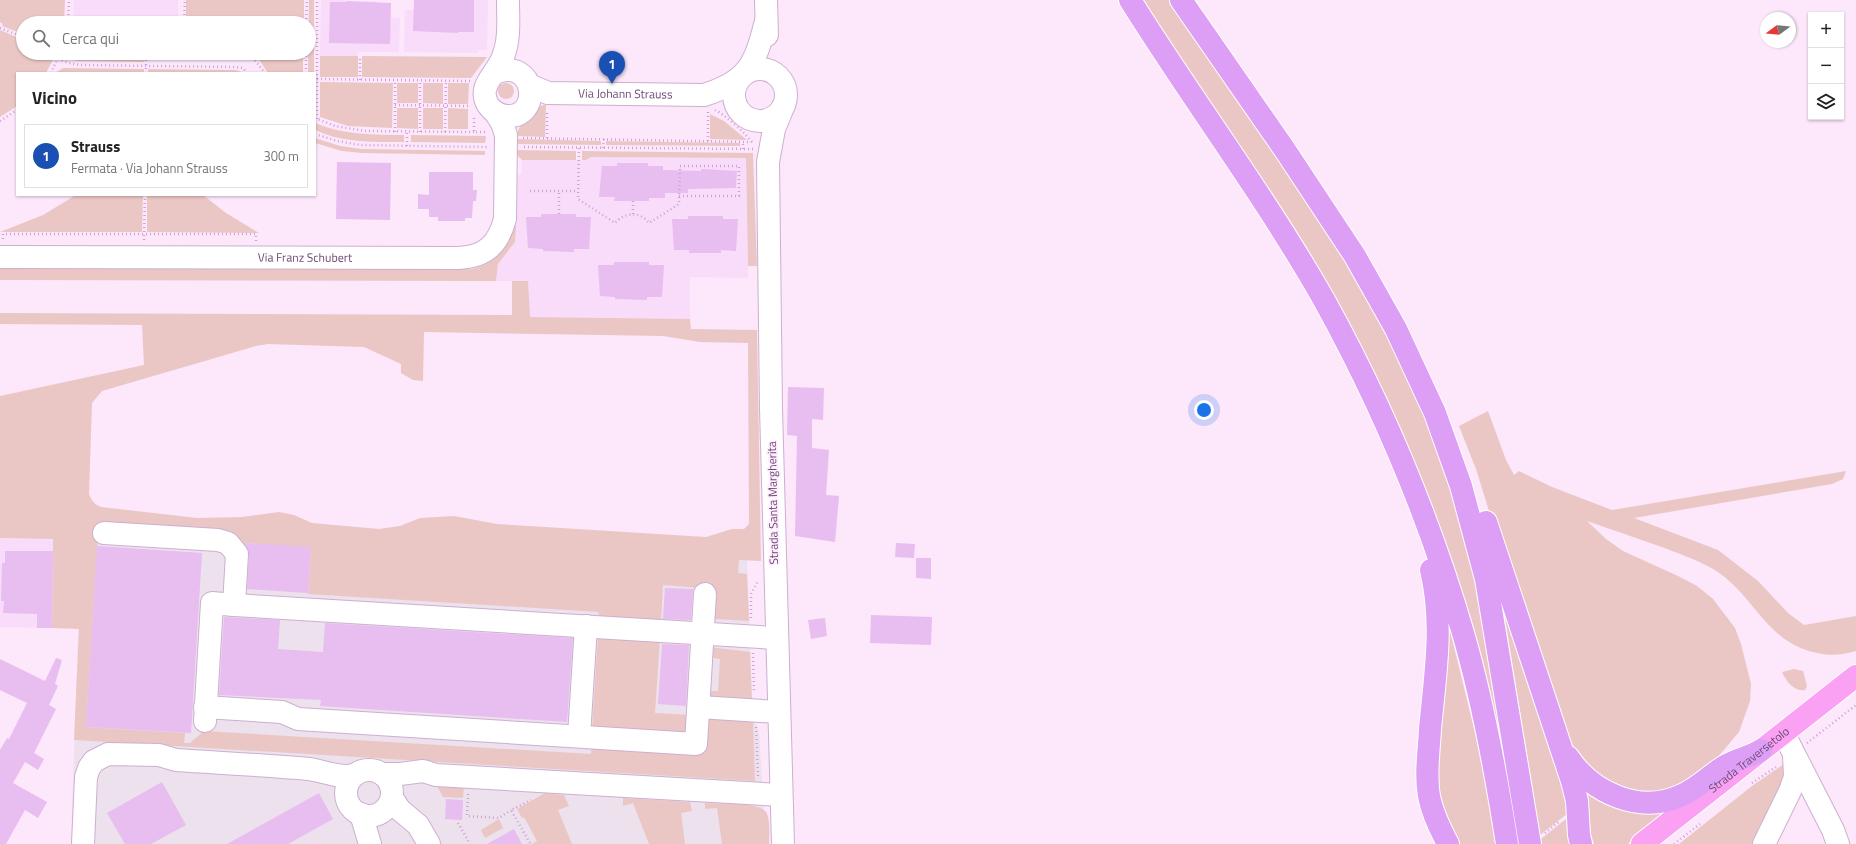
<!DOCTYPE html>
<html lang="it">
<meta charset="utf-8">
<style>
body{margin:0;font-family:"Titillium Web",sans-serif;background:#f2f2f2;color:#222}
.controls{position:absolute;right:12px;top:12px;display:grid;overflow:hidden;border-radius:0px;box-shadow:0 1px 3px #0004}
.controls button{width:36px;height:36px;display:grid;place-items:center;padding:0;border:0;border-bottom:1px solid #e0e0e0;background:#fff;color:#222;font:20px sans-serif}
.compass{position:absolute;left:1760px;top:12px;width:36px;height:36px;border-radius:50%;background:#fff;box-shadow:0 1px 3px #0004;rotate:254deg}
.you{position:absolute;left:1204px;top:410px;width:14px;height:14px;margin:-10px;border:3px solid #fff;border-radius:50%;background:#1a73e8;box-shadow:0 0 0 6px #1a73e833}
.badge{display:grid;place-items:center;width:26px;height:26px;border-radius:50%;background:#b45309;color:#fff;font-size:13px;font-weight:700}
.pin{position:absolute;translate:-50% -33px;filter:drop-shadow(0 1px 2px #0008)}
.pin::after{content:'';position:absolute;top:21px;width:14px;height:12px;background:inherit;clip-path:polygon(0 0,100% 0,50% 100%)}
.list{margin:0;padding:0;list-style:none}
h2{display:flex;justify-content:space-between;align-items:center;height:52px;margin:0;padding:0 16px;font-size:17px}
h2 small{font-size:13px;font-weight:400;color:#767676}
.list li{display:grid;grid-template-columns:26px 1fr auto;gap:12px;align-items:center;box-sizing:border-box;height:64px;margin:0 8px 8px;padding:0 8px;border:1px solid #e0e0e0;border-radius:0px}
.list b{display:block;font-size:15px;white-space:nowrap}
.list p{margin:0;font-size:13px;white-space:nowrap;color:#767676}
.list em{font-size:13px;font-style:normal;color:#767676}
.icon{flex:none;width:22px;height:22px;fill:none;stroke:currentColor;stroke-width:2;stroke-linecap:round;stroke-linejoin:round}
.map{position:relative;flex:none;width:1856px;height:844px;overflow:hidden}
.search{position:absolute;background:#fff;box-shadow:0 1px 3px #0004;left:16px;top:16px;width:300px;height:44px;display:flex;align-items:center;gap:10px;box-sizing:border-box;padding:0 14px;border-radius:22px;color:#767676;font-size:15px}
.panel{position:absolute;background:#fff;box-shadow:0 1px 3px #0004;left:16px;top:72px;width:300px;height:124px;border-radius:0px}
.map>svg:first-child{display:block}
.residential{fill:#f9dcf9}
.industrial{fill:#ece1ed}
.green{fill:#eac7c5;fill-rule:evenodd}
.building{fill:#e8bdf0}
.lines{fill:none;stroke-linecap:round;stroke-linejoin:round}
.minor-casing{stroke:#cdafd0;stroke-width:24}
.major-casing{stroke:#fff;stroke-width:24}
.highway-casing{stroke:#fff;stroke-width:24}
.path{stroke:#cea2d7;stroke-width:2.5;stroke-dasharray:1 3;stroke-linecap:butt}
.minor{stroke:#fff;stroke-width:22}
.major{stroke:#faa1f3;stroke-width:22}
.highway{stroke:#dd9ff6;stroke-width:22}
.labels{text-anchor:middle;stroke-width:3.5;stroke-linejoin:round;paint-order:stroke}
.street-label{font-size:12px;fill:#6e4b76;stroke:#ffeefe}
</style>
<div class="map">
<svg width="1856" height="844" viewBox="0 0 1856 844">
<rect width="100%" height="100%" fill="#fce7fb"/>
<path class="residential" d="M74,0H178V23H73Z
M321,0H345L346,2L375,1L391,18H400L399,52H358V56H320Z
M414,0H488L487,50H478L477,53L404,52L405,10H414Z
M591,157L746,158L748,278L690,277V319L529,317L528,281H496L498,264L515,242L516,177L522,173V160H586Z
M0,538L53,539L52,628L0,627Z"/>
<path class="industrial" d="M82,522L747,560L753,719L759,731L766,844H71Z"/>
<path class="green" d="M0,0H65L64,23H23V34L2,26L3,24L0,22Z
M186,0H304V23H186Z
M309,0H314V73H308Z
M1140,0H1170L1326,229L1376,310L1416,392L1446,469L1471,557L1505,744L1499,745L1427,498Z
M0,30L23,40V53L56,54L46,73H17V106L0,117Z
M251,53H303V73H268L260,61Z
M67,54L144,55V62L77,61L71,59Z
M320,56H358V77H320Z
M362,56L487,57L471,78L362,77Z
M63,68L144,69V73H55Z
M148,69L236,70L244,73H148Z
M320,82L393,83L392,128L348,126L320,117Z
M397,83H418V103H397Z
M423,83H443V104L423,103Z
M448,83H469L468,104H448Z
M498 91a8 8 0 1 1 16 0a8 8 0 1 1-16 0Z
M546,104L545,137L517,136C519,121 532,109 546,104Z
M397,108H418V129L397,128Z
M423,108H443V129H423Z
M448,108L468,109V129H448Z
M710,114L724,121L747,140L710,139Z
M315,123C344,135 373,135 404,135V142C373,142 343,143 315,130Z
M411,135L486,136L485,143L411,142Z
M315,138L340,146L362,149L485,151V155L362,153L342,151L315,143Z
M517,139L601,141V145L517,144Z
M606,141L740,143V146L606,145Z
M517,150L576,151V160H522L517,155Z
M582,151L753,153L757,266H748L746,158L591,157L586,160H582Z
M76,195H143L142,232H0L43,215Z
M147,195H203L226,213L259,233L147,232Z
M514,226H516L515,242L498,264L496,281L0,280V268L472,269C495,263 509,248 514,226Z
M512,281H528L530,317L690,319L691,329L757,330L761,561L739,560L738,573L747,574L749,621L715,619L711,616L713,589L663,585L661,621L598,616L599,612L308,594L311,548L245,543L244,550L98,537L86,727L185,733L184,743H190L204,731L591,754L592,743L702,751L705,716L753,719L755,781L74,740L79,629L52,628L53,539L0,538V396L144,365L142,325L0,324V313L512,315ZM424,332L663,336L700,342L748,343L749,524L744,529H732L706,537L497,524L454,516L420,518L400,526L379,529L312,523L294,515L279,512L242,517L197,518L101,507C94,504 92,501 89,494L92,403L102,391L256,346L268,344L364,347L401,364V373L413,380L423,381Z
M1488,411L1506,460L1514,475L1519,471L1552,487L1612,510L1846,471L1843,479L1832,484L1634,518L1718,550L1758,581L1788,613L1804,625L1856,616V651C1843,655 1830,656 1817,653C1764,642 1756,595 1713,569C1696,559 1677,553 1659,546C1635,538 1611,529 1587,521L1606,539L1623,551L1678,576L1697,586L1713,599L1735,628L1741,644L1751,684L1750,701L1739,732L1717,758L1671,792L1638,795L1592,774L1571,745L1499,543L1476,469L1459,426Z
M1503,606L1571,807L1566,808L1567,814L1540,835Z
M1449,626L1476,737L1497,844H1457L1435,795L1448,627Z
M598,635L660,639L655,713L692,715L690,736L592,730Z
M709,647L750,652L752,701L706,699L707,691H718L720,659L709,657Z
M1794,669L1803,671L1807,686L1805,690C1794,692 1786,681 1782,672Z
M1784,764L1789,768L1756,844H1679L1752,786Z
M436,784L464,786L463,798L443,797Z
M1584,789L1672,808L1632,844L1630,842L1628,844H1594L1591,834L1588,804Z
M545,793L564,795L569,806L558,810L572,844H532L537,841L524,817L522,818L517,809Z
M623,798L690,802L692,811L681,813L685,844H649L633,803L623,806Z
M705,803C717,804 760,802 766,812C771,820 769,836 769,844H722L717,808L705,809Z
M1571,815L1573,844H1541V839Z
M499,819L503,828L485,838L481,830Z"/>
<path class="building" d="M414,0H474V32H458V33L413,31Z
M346,1L391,3L390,44L329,43L330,2H346Z
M337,162L391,163L390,220L336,219Z
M617,163H648V166H663V170L701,171V169L737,171L736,188L688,189V193H665V198H649V201H614L615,197H599L602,166H617Z
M429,172H473V190H477L476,201H473L472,218H465V221H438V217H429V209H418V194L429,195Z
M541,214H576V217H591L589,249H574V252L543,251V249L528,248L526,217H541Z
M688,216H723V219H738L736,251L721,250V253H689V250H674L672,219H688Z
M614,262H649V265H664L662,297H647V300L615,299V297L600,296L598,265H614Z
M788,387L824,388L823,420L812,419V448L829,450L826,495L839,496L835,542L795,536L797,436L787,435Z
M244,543L311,547L308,593L247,589L249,555Z
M896,543L915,544L914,558L895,557Z
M97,546L202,553L191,733L86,727Z
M5,551H53L52,628H37V614L3,613L4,601H1L2,563H5Z
M916,558H931V579L916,578Z
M665,588L693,589L691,620L663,619Z
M871,615L932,617L931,645L870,643Z
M224,617L280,620L278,649L323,652L325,623L573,638L567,722L320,706L321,700L219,695Z
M825,618L827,636L811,639L808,620Z
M662,644L689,645L686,706L658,704Z
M56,658L62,660L55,684L58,686L49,705L56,709L34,753L44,759L38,770L25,762L13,783L47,802L38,818L25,810L6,844H0V750L7,738L9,739L27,703L0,690V659L45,681Z
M162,782L186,825L151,844H125L107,813Z
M319,793L333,819L288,844H227Z
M446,799L463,800L462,820L445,819Z
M514,829L522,844H487Z"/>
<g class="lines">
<defs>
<g id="minor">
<path d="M766,0L767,35"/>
<circle cx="760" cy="95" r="26"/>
<path d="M495,73C536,56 543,119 506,116C499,115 492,111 488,105C476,85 499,73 504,54C510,37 508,18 508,0"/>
<path id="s1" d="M529,85L548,93L704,95C749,81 755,64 766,21"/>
<path id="s2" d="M0,257L458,258C485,257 498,245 505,219L506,135L502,123L495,112"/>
<path d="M104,533L218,540L228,543L237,554L234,605L212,603L205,721"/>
<path d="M234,605L776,638"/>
<path d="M205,707L282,712L298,719L696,744L705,594"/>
<path d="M699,707L778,712"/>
<path d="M579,736L586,626"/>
<path d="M1789,744L1833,830L1838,844"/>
<circle cx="369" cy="793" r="23"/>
<path d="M382,774H400L423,771L436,775L781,795"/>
<path d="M392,798L400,810L418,825L429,844"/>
<path d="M361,814L370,844"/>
<path d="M83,844L86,777L89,768L94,761L108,754L159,755L176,760C221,763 265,765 309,769C323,771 342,779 354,775"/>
<path d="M783,844L771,408L768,162L774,129L783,107"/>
<path d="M1764,844L1790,791L1795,777L1794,755"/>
</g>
<g id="major">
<path id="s3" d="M1642,844L1856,676"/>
</g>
<path id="highway" d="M1130,0C1193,101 1265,196 1324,300C1382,405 1429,517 1463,633C1483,702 1496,773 1507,844
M1181,0L1285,150L1355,256L1396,329L1435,413L1461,486L1486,579L1530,844
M1486,522L1572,781L1577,801L1579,835L1581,844
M1431,570C1444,624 1435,675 1430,729C1429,751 1425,774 1429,796C1432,813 1440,829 1448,844
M1568,757C1592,793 1640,815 1682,795C1698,788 1710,775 1725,766C1736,759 1750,757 1761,750"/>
</defs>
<use href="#minor" class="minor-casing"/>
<use href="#major" class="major-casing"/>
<use href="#highway" class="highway-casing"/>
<path class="path" d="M68,23L69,0
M184,23L185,0
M306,23L307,0
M0,28L23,37
M241,53L253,58L265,73
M58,59L69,63L80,65L235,67L243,68L247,73
M51,73L60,53
M146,73V53
M306,73V53
M317,79L470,81
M360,80V58
M395,105L470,106
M715,110C725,115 747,134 753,144
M708,112V141
M315,118L335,126L365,131L474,132
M474,118V132H486
M317,119V0
M0,121L17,110
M395,132V80
M420,132V80
M445,132L446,80
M315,134L337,141L360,145L489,147
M523,138L750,142
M547,138V110
M407,146V132
M524,147L753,149
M579,148L578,199L615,223C625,212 640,211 649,223L679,204L680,166H739V196H679
M603,148L604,139
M743,149V141
M530,191H578
M559,214V191
M633,214V201
M3,239V234H256V241
M144,240L145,195
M751,618V594L758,581
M753,653L754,692
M756,727L758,776
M1807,743L1856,705
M1752,783L1776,767
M468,794L467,816L499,818L511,810
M458,823L470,844
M1545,833L1560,821
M530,843L511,810L531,800
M1674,844L1700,824"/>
<use href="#minor" class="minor"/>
<use href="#major" class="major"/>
<use href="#highway" class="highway"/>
</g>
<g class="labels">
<g class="street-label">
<text dy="4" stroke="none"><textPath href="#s1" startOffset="98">Via Johann Strauss</textPath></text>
<text dy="4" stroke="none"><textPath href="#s2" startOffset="305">Via Franz Schubert</textPath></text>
<text transform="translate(773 503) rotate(-91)" y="4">Strada Santa Margherita</text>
<text dy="4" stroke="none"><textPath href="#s3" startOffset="136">Strada Traversetolo</textPath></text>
</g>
</g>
</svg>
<div class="controls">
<button>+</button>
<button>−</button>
<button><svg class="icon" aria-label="layers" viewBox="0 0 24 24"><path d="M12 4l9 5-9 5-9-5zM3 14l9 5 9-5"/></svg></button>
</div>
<svg class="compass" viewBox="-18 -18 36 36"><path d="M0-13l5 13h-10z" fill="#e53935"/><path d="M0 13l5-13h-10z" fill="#767676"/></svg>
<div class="you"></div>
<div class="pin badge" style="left:612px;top:84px;background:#1a4fb4">1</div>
<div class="search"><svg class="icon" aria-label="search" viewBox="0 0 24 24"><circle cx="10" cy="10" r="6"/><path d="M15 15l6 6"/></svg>Cerca qui</div>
<section class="panel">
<h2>Vicino<small></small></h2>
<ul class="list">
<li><span class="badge" style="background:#1a4fb4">1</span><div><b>Strauss</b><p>Fermata · Via Johann Strauss</p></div><em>300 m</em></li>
</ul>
</section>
</div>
